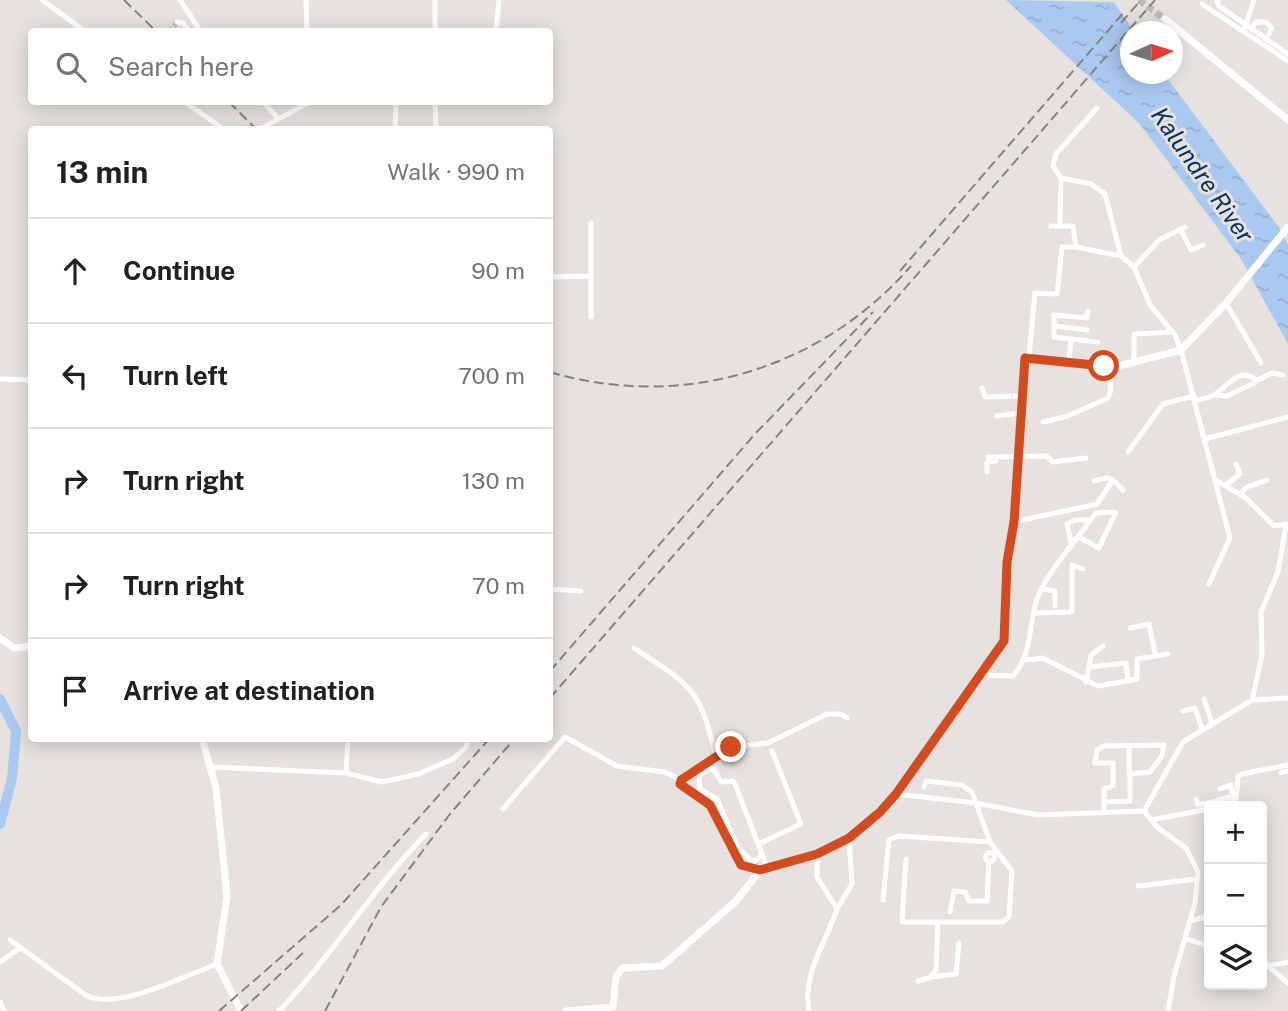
<!DOCTYPE html>
<meta charset="utf-8">
<style>
body{margin:0;font-family:"Public Sans",sans-serif;background:#f6f6f6;color:#202124}
.controls{position:absolute;right:21px;bottom:21px;display:grid;overflow:hidden;border-radius:7px;box-shadow:0 4px 18px #0003}
.controls button{width:63px;height:63px;display:grid;place-items:center;padding:0;border:0;border-bottom:2px solid #e0e0e0;background:#fff;color:#202124;font:35px sans-serif}
.compass{position:absolute;left:1120px;top:21px;width:63px;height:63px;border-radius:50%;background:#fff;box-shadow:0 4px 18px #0003;rotate:86deg}
.stop{position:absolute;width:21px;height:21px;margin:-16px;border:5px solid #d44b1f;border-radius:50%;background:#fff}
.stop.end{background:#d44b1f;border-color:#fff;box-shadow:0 2px 7px #0008}
.list{margin:0;padding:0;list-style:none}
h2{display:flex;justify-content:space-between;align-items:center;height:91px;margin:0;padding:0 28px;font-size:30px}
h2 small{font-size:23px;font-weight:400;color:#757577}
.list li{display:grid;grid-template-columns:46px 1fr auto;gap:21px;align-items:center;box-sizing:border-box;height:105px;padding:0 28px;border-top:2px solid #e0e0e0}
.list b{display:block;font-size:26px;white-space:nowrap}
.list em{font-size:23px;font-style:normal;color:#757577}
.icon{flex:none;width:38px;height:38px;fill:none;stroke:currentColor;stroke-width:2;stroke-linecap:round;stroke-linejoin:round}
.map{position:relative;flex:none;width:1288px;height:1011px;overflow:hidden}
.search{position:absolute;background:#fff;box-shadow:0 4px 18px #0003;left:28px;top:28px;width:525px;height:77px;display:flex;align-items:center;gap:18px;box-sizing:border-box;padding:0 24px;border-radius:7px;color:#757577;font-size:26px}
.panel{position:absolute;background:#fff;box-shadow:0 4px 18px #0003;left:28px;top:126px;width:525px;height:616px;border-radius:7px}
.map>svg:first-child{display:block}
.water{fill:url(#water-ripples)}
.lines{fill:none;stroke-linecap:round;stroke-linejoin:round}
.river{stroke:#aac9f1;stroke-width:10}
.street-tunnel{stroke:#c0bbb8;stroke-width:5;stroke-dasharray:5 2.5;stroke-linecap:butt}
.secondary-tunnel{stroke:#c0bbb8;stroke-width:7;stroke-dasharray:7 3.5;stroke-linecap:butt}
.street{stroke:#fff;stroke-width:5}
.secondary{stroke:#fff;stroke-width:7}
.rail{stroke:#868280;stroke-width:2;stroke-dasharray:10 5;stroke-linecap:butt}
.route{stroke:#d44b1f;stroke-width:9}
.labels{text-anchor:middle;stroke-width:6;stroke-linejoin:round;paint-order:stroke}
.water-label{font-size:24px;font-style:italic;fill:#053261;stroke:#e7e2de}
</style>
<div class="map">
<svg width="1288" height="1011" viewBox="0 0 1288 1011">
<defs>
<pattern id="water-ripples" width="26" height="14" patternUnits="userSpaceOnUse" patternTransform="scale(1.75)"><rect width="26" height="14" fill="#aac9f1"/><path d="M2 4q2-2 4 0t4 0M15 11q2-2 4 0t4 0" fill="none" stroke="#92acce"/></pattern>
</defs>
<rect width="100%" height="100%" fill="#e7e2de"/>
<path class="water" d="M1006,0L1114,2L1134,31L1130,32V74H1164L1278,226L1288,244V344L1241,259L1139,123Z"/>
<g class="lines">
<path class="river" d="M0,699L16,731L12,779L0,824"/>
<path class="street-tunnel" d="M169,32L177,22"/>
<path class="secondary-tunnel" d="M1139,0L1165,19"/>
<path class="street" d="M42,0L86,32
M180,0L201,32
M306,0L307,32
M1217,0L1219,6L1288,54
M1202,4L1288,61
M177,22L183,23L190,32
M1245,27L1254,0
M1251,29L1256,22H1266L1272,28L1266,40
M435,32V0
M496,32L499,0
M185,102L225,130
M263,102L277,117
M435,102L436,130
M1097,108L1056,154L1053,166L1061,178L1091,184L1105,194L1121,256L1134,267L1150,305L1175,335L1181,350L1230,538L1209,584
M258,130L310,102
M395,130L396,102
M591,223V317
M1060,225L1061,178
M1051,226H1073L1076,247
M1181,230L1191,250L1203,245
M1134,267L1159,240L1185,227
M550,277L589,276
M1226,303L1261,363
M1054,326L1087,330
M1071,339L1054,337V315L1087,318L1088,311
M1029,357L1035,293L1057,294L1062,247H1076L1121,256
M1069,361L1071,339L1098,342
M1134,363V334L1172,332
M0,379L32,380
M1256,381L1272,373L1283,375
M982,388L985,397L1021,396
M1195,401C1200,399 1207,398 1212,396C1227,389 1237,366 1255,379L1254,383L1227,396L1215,395
M997,416L1020,413
M1043,422L1068,416L1108,398L1111,390L1108,366
M1205,439L1288,417
M1128,452L1163,404L1194,396
M988,457L1046,456L1053,462L1086,458
M987,472V462L996,461L995,457
M1113,480L1123,490
M1217,481L1246,498L1274,526L1287,524
M1226,485L1240,474L1236,464
M1240,494L1247,487L1267,480
M1014,522L1097,504L1113,480L1107,478L1094,481
M1072,546L1067,524L1075,520H1091
M1072,565L1083,569
M550,589L581,591
M1043,589L1055,591V606
M1034,613L1072,612V565
M1130,628L1149,624L1155,654
M634,648C693,687 700,688 716,758
M1026,660L1043,658L1098,686L1137,679V659L1168,654
M1090,667L1126,663L1128,681
M981,675L1013,676C1033,653 1028,626 1037,599C1045,575 1080,535 1096,513L1116,512L1099,548L1079,537
M1086,682L1091,655L1103,646
M1204,699L1212,723
M1252,700L1262,655L1261,612L1278,572L1286,525
M1183,711L1195,708L1202,729
M1129,745V774
M212,767L346,773L382,782L418,774L453,759L466,747L469,738
M346,773L348,738
M1281,773L1288,771
M896,794L976,803L1037,815L1144,811L1157,827L1186,848L1198,872L1195,903L1174,976L1168,1011
M1196,799L1198,805L1212,802V806
M1212,802L1232,796L1231,785L1220,789
M1223,806L1236,799L1238,776L1242,774L1288,765
M503,809L565,737L617,766L665,772L681,780
M1144,811L1183,742L1252,700L1288,698
M1104,812V789L1113,786V763H1095L1097,750L1104,746L1164,745L1162,756L1150,772L1130,774V801L1104,802
M1151,820L1209,809
M758,844L801,824L772,751
M985.5 857a4.5 4.5 0 1 1 9 0a4.5 4.5 0 1 1-9 0Z
M762,855L753,862L738,848L717,799L700,789L699,779L701,773L713,768L721,782L733,781L735,784L767,867
M906,859L902,922H1002L1009,917L1012,871L990,842L972,792L962,785L926,781L924,787
M760,871L741,865L710,805L681,787V780L731,747L768,743L827,714H840L847,718
M1138,886L1197,879
M883,900L889,840L898,836L990,842
M837,909L852,884L849,838
M950,912L954,891L965,892L969,901H987L989,862
M1190,921L1209,916
M1186,939L1209,946
M10,940L87,996C120,1010 184,976 217,964
M1262,954L1268,966L1288,983
M0,962L20,948
M1268,966L1288,962
M931,977L956,974L959,943
M918,981L931,977L936,970L938,922
M0,1002L4,1011
M279,1011C332,956 372,889 426,834
M809,1011C802,972 826,944 837,909L817,877V854"/>
<path class="secondary" d="M1165,19L1288,120
M0,638L14,648L32,646
M202,738L216,788L227,896L217,964L241,1011
M566,1011L613,1007L616,977L622,968L662,966L736,901L760,871L817,854L849,838L864,826L896,794L1000,649L1004,641L1007,562L1014,522L1025,358L1103,366L1123,365L1181,350L1226,303L1288,227"/>
<path class="rail" d="M124,0L157,32
M1121,23L1141,0
M229,102L257,130
M900,271L1125,11
M550,372C682,411 820,370 911,266
M550,671L754,435L873,312
M550,698L1155,0
M219,1011L341,905L490,738
M241,1011L305,951
M325,1011L381,907L450,814L515,738"/>
</g>
<g class="lines">
<path class="route" d="M731,747L681,780L680,784L710,805L741,865L760,870L817,854L849,838L880,812L896,794L1004,641L1007,562L1014,522L1025,358L1104,366"/>
</g>
<g class="labels">
<g class="water-label">
<text transform="translate(1202 175) rotate(55)" y="8">Kalundre River</text>
</g>
</g>
</svg>
<div class="controls">
<button>+</button>
<button>−</button>
<button><svg class="icon" aria-label="layers" viewBox="0 0 24 24"><path d="M12 4l9 5-9 5-9-5zM3 14l9 5 9-5"/></svg></button>
</div>
<svg class="compass" viewBox="-18 -18 36 36"><path d="M0-13l5 13h-10z" fill="#e53935"/><path d="M0 13l5-13h-10z" fill="#757577"/></svg>
<div class="stop" style="left:1104px;top:366px"></div>
<div class="stop end" style="left:731px;top:747px"></div>
<div class="search"><svg class="icon" aria-label="search" viewBox="0 0 24 24"><circle cx="10" cy="10" r="6"/><path d="M15 15l6 6"/></svg>Search here</div>
<section class="panel">
<h2>13 min<small>Walk · 990 m</small></h2>
<ul class="list">
<li><svg class="icon" aria-label="ahead" viewBox="0 0 24 24"><path d="M12 20V5M6 11l6-6 6 6"/></svg><div><b>Continue</b></div><em>90 m</em></li>
<li><svg class="icon" aria-label="left" viewBox="0 0 24 24"><path d="M17 20v-9H6M10 6l-5 5 5 5"/></svg><div><b>Turn left</b></div><em>700 m</em></li>
<li><svg class="icon" aria-label="right" viewBox="0 0 24 24"><path d="M7 20v-9h11M14 6l5 5-5 5"/></svg><div><b>Turn right</b></div><em>130 m</em></li>
<li><svg class="icon" aria-label="right" viewBox="0 0 24 24"><path d="M7 20v-9h11M14 6l5 5-5 5"/></svg><div><b>Turn right</b></div><em>70 m</em></li>
<li><svg class="icon" aria-label="arrive" viewBox="0 0 24 24"><path d="M6 21V4h12l-3 4 3 4H6"/></svg><div><b>Arrive at destination</b></div></li>
</ul>
</section>
</div>
